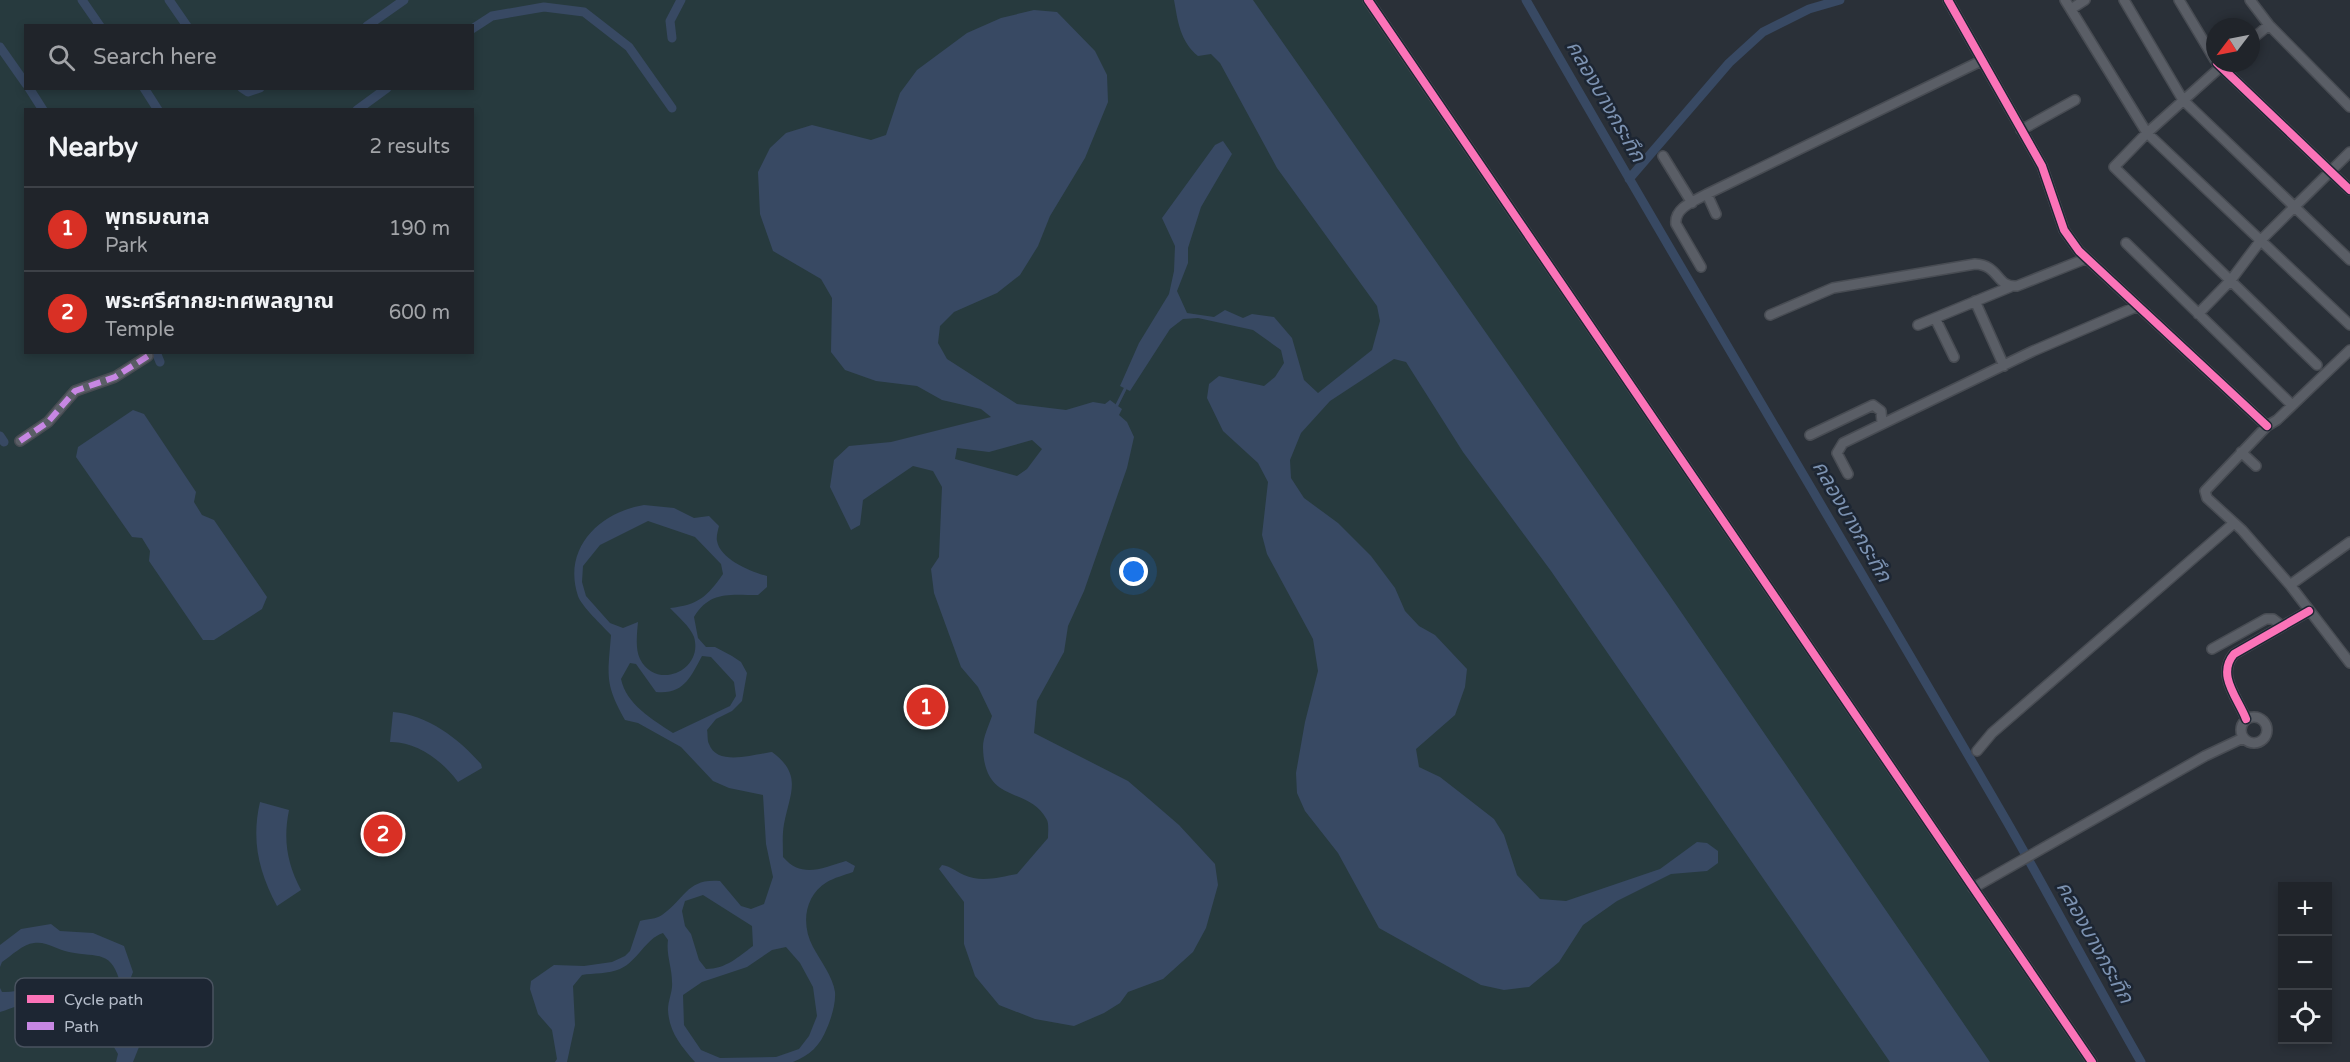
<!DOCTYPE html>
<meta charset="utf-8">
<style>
body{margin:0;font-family:"Varela Round","Noto Sans Thai",sans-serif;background:#282c32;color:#f1f3f6}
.controls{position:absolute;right:18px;bottom:18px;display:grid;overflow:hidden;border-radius:0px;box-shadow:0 3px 9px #0003}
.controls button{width:54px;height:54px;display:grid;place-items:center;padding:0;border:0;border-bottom:2px solid #3d4147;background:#20242a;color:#f1f3f6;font:30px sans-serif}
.compass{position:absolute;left:2206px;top:18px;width:54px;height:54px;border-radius:50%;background:#20242a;box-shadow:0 3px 9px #0003;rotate:238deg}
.you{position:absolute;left:1134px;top:572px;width:21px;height:21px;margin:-15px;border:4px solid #fff;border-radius:50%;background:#1a73e8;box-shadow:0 0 0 9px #1a73e833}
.badge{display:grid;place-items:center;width:39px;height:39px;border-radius:50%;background:#d93025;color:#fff;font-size:20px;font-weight:700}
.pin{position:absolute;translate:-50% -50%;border:3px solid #fff;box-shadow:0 2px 6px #0006}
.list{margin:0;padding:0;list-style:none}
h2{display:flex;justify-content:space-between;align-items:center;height:78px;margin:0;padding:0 24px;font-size:26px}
h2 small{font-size:20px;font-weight:400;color:#a2a4a8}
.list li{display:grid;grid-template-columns:39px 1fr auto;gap:18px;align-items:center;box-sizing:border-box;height:84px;padding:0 24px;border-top:2px solid #3d4147}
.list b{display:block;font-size:22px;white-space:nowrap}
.list p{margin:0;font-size:20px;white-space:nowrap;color:#a2a4a8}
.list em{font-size:20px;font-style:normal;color:#a2a4a8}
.icon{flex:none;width:33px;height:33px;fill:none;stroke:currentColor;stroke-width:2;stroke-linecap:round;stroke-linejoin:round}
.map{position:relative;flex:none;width:2350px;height:1062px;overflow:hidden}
.search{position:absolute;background:#20242a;box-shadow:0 3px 9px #0003;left:24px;top:24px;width:450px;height:66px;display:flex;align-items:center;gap:15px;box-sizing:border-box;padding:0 21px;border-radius:0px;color:#a2a4a8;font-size:22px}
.panel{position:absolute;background:#20242a;box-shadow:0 3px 9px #0003;left:24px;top:108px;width:450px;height:246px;border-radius:0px}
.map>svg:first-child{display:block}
.green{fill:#273a3e;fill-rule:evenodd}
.water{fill:#384963;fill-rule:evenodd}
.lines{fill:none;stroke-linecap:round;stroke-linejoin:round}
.stream{stroke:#384963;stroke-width:3}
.canal{stroke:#384963;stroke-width:9}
.street-casing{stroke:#484c53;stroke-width:12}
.street{stroke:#5a5e66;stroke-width:9}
.quiet{stroke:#c787e3;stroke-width:6;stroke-dasharray:12 6;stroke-linecap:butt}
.cycleway-casing{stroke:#1d2633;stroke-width:11}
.cycleway{stroke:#fb73b8;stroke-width:8}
.labels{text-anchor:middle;stroke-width:5;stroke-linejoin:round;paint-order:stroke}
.water-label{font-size:21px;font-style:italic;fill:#7c92b1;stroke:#1d2633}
.key{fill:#1d2633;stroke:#4a5360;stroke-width:1.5}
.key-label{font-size:16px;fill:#b4bcc9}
</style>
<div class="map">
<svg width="2350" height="1062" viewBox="0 0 2350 1062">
<rect width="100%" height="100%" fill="#2a3038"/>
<path class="green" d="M0,0H1368L2094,1062H0ZM26,26H472V88H26ZM26,110H472V352H26Z"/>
<path class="water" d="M1174,0H1253L1668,593L1990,1062H1890L1551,571L1463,452L1406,362L1394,359L1330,401L1301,433L1290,460L1291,478L1304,498L1338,523L1371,556L1395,588L1405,611L1419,626L1435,635L1467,669L1465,687L1455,715L1416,749L1419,767L1440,777L1494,819L1504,835L1517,875L1540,899L1566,901L1660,869L1697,842L1707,843L1718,851V863L1707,871L1671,874L1617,901L1583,925L1559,962L1529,987L1504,990L1481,985L1379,928L1338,853L1305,811L1297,793L1296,773L1305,722L1318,671L1313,639L1267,554L1262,535L1268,482L1258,463L1223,431L1207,398L1209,384L1219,376L1264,386L1275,377L1284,363L1281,350L1253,330L1198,318L1183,319L1170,329L1130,391L1120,386L1139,343L1169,294L1174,271L1175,246L1162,218L1215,145L1223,141L1232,154L1201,207L1188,248V263L1177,291L1187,313L1214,317L1225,310L1243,318L1252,314L1274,317L1292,338L1304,380L1318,393L1372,350L1380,321L1377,306L1277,168L1220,63L1211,54L1198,56C1180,41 1178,22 1174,0Z
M1034,10L1057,12L1095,51L1107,75L1108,102L1085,158L1050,216L1038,246L1020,275L997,293L954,312L940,326L938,343L947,359L1017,404L1066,410L1093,402L1105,404L1110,400L1122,409L1119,415L1127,422L1134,437L1127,468L1084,591L1068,626L1064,652L1037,701L1034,733L1128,781L1179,825L1215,864L1218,885L1206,928L1193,952L1163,979L1128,992L1120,1003L1104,1013L1074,1026L1035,1019L999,1005L975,976L964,944V902L939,869L942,865C952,867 955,871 964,875C981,883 1000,877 1017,874L1048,838C1048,833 1049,824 1047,820C1029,785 984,806 983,747C983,737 989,725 992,716L978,687L961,667L934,593L931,569L939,557L942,487L933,471L913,466L863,500L860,525L851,530L830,487L834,460L849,446L891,442L991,417L981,409L942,400L917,386L876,381L845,370L831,352L832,298L821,279L773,251L760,214L758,172L770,148L786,133L812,125L871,140L886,135L900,93L917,70L967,33L1001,18ZM1032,440L1042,449L1027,469L1017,476L955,459L957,448L989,452Z
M133,410L144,414L196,492L194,502L202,515L214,520L267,597L262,609L214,640H203L149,561L150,551L142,538L132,537L76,457L78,447Z
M644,505L674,508L694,518L709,516L719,526C718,530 716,537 717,541C720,559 751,572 767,576V587L758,595C731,595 710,590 694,617L698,638L706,647H715L732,656L741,662L747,673L742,701L732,711L716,719L707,730C708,734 707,740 709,744C717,767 755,754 772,752C803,775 790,793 784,824C782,835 783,846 783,857C802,879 822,868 846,861L855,866L853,872C844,875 834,878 827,882C804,896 801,925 813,947C820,960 833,977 835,992C836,1003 831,1019 827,1028C820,1046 810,1055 793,1062H695C681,1046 669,1032 668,1010C668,1000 673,991 672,982C672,967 666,955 668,940L663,933C645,939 638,961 620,969C609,974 593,973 582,975L573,986L575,1025L567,1062H555L557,1059L552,1030L538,1014L530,989L531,981L554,965L584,966L612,962L625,956L630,951L640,921C647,919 657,919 662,915C686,898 687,878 720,881L741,906L751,909L764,904L773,877L766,844L763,795L729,788L713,781L681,747L638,723L625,720C604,683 608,675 611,635C602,625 582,607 578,596C562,548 600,512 644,505ZM648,521L695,537L721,564L723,574C707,597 698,605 670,608C677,616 690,626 694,637C704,671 656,691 640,659C635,649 637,633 638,622L623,628L610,623L586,596L582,582L583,566L600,545ZM702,656L711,657L734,682L736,696L730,706L673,733C653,720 626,704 621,679L630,663L636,664L656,692C684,695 691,676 702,656ZM703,895L752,926L753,946C738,957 726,969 706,969L699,960L691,934L685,926L682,911L685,901ZM786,947L800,963L813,987L817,1016L809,1036L799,1049L776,1057L720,1058L701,1050L684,1025L683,995L702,982L747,967L772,950Z
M393,712C428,715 458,738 481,764L482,768L458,782C443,761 416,741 390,742Z
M260,802L289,810C283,840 287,863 301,890L277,906C259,872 251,841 260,802Z
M51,924L60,931L93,933L124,946L133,972L116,1016L131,1028L139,1047L133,1062H116L118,1054C99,1020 83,1000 41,1001C28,1001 13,1008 0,1012V988L2,992C18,993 32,986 48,985C71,984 92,992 114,997L121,986C112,949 99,958 69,952C57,950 47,941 34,943C23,944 11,956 2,962L0,967V945L21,929Z"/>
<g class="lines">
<path class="stream" d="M1117,405L1125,389"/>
<path class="canal" d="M82,0L100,26
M169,0L187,26
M1526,0C1683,275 1847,546 2006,820C2052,900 2095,982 2141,1062
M367,26L404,0
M472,29L492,16L544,7L584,12L629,47L672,108
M672,38L670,21L681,0
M0,47L26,84
M29,88L43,110
M144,88L158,110
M242,88L248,92L260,88
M357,110L387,88
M1629,179L1729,63L1763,32L1809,9L1840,0
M156,352L160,362
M0,436L4,442"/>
<defs>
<path id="street" d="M1368,0L2092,1062
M1948,0L2042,166L2064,230L2079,251L2267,426
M2065,0L2147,133L2350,325
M2124,0L2183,100L2350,260
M2179,0L2215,60
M2250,0L2269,25L2350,107
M2071,9L2085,0
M2251,40L2269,25
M2217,63L2350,190
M2225,63L2147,133L2114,167L2317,365
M2021,130L2075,100
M1663,156L1692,203
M1707,194L1716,214
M2126,243L2292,405
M1701,267L1676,224C1674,208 1694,201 1707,194L1981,61
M1975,301L2004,366
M2198,314L2231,280L2261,240L2350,152
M1770,315L1833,288L1975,264C2000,265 1996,288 2017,286L2085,259
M1935,318L1954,357
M1918,325L2010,287
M2350,350L2277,420L2267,426L2205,491L2207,498L2242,530L2290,585L2350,663
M1810,435L1873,405L1881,411L1882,423
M20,441L48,422L75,391L115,377L148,356
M2241,452L2256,466
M1848,474L1837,453L1843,443L2033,351L2138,306
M2290,585L2350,542
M2212,649L2266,619H2273L2282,626
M2241 730a13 13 0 1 1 26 0a13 13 0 1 1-26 0Z
M2246,719C2238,698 2216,675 2234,654L2309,611
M1977,751L1992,733L2234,523
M1973,888L2205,756L2243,738"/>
</defs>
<use href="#street" class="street-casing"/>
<use href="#street" class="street"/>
<path class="quiet" d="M20,441L48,422L75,391L115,377L148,356"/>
<defs>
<path id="cycleway" d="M1368,0L2092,1062
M1948,0L2042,166L2064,230L2079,251L2267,426
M2217,63L2350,190
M2246,719C2238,698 2216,675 2234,654L2309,611"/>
</defs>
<use href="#cycleway" class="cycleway-casing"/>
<use href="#cycleway" class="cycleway"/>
</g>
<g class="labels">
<g class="water-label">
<text transform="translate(1606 101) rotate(60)" y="7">คลองบางกระทึก</text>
<text transform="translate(1852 521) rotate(60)" y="7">คลองบางกระทึก</text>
<text transform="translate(2095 942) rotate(61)" y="7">คลองบางกระทึก</text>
</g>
</g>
<rect x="15" y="978" width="198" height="69" rx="9" class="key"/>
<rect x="27" y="995" width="27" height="8" fill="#fb73b8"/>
<rect x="27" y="1022" width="27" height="8" fill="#c787e3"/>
<g class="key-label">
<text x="64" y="1005">Cycle path</text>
<text x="64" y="1032">Path</text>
</g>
</svg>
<div class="controls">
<button>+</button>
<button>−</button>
<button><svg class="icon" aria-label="locate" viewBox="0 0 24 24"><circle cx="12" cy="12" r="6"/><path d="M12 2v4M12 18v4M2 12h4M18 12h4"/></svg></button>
</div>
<svg class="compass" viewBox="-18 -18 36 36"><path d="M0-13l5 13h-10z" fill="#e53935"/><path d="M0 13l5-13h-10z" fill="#a2a4a8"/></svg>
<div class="you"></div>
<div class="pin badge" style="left:926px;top:707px">1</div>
<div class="pin badge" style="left:383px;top:834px">2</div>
<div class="search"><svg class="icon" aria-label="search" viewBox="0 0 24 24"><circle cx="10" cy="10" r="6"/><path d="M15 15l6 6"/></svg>Search here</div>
<section class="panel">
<h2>Nearby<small>2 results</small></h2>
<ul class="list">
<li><span class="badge">1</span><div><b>พุทธมณฑล</b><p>Park</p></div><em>190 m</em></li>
<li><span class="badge">2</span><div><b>พระศรีศากยะทศพลญาณ</b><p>Temple</p></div><em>600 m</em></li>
</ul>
</section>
</div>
